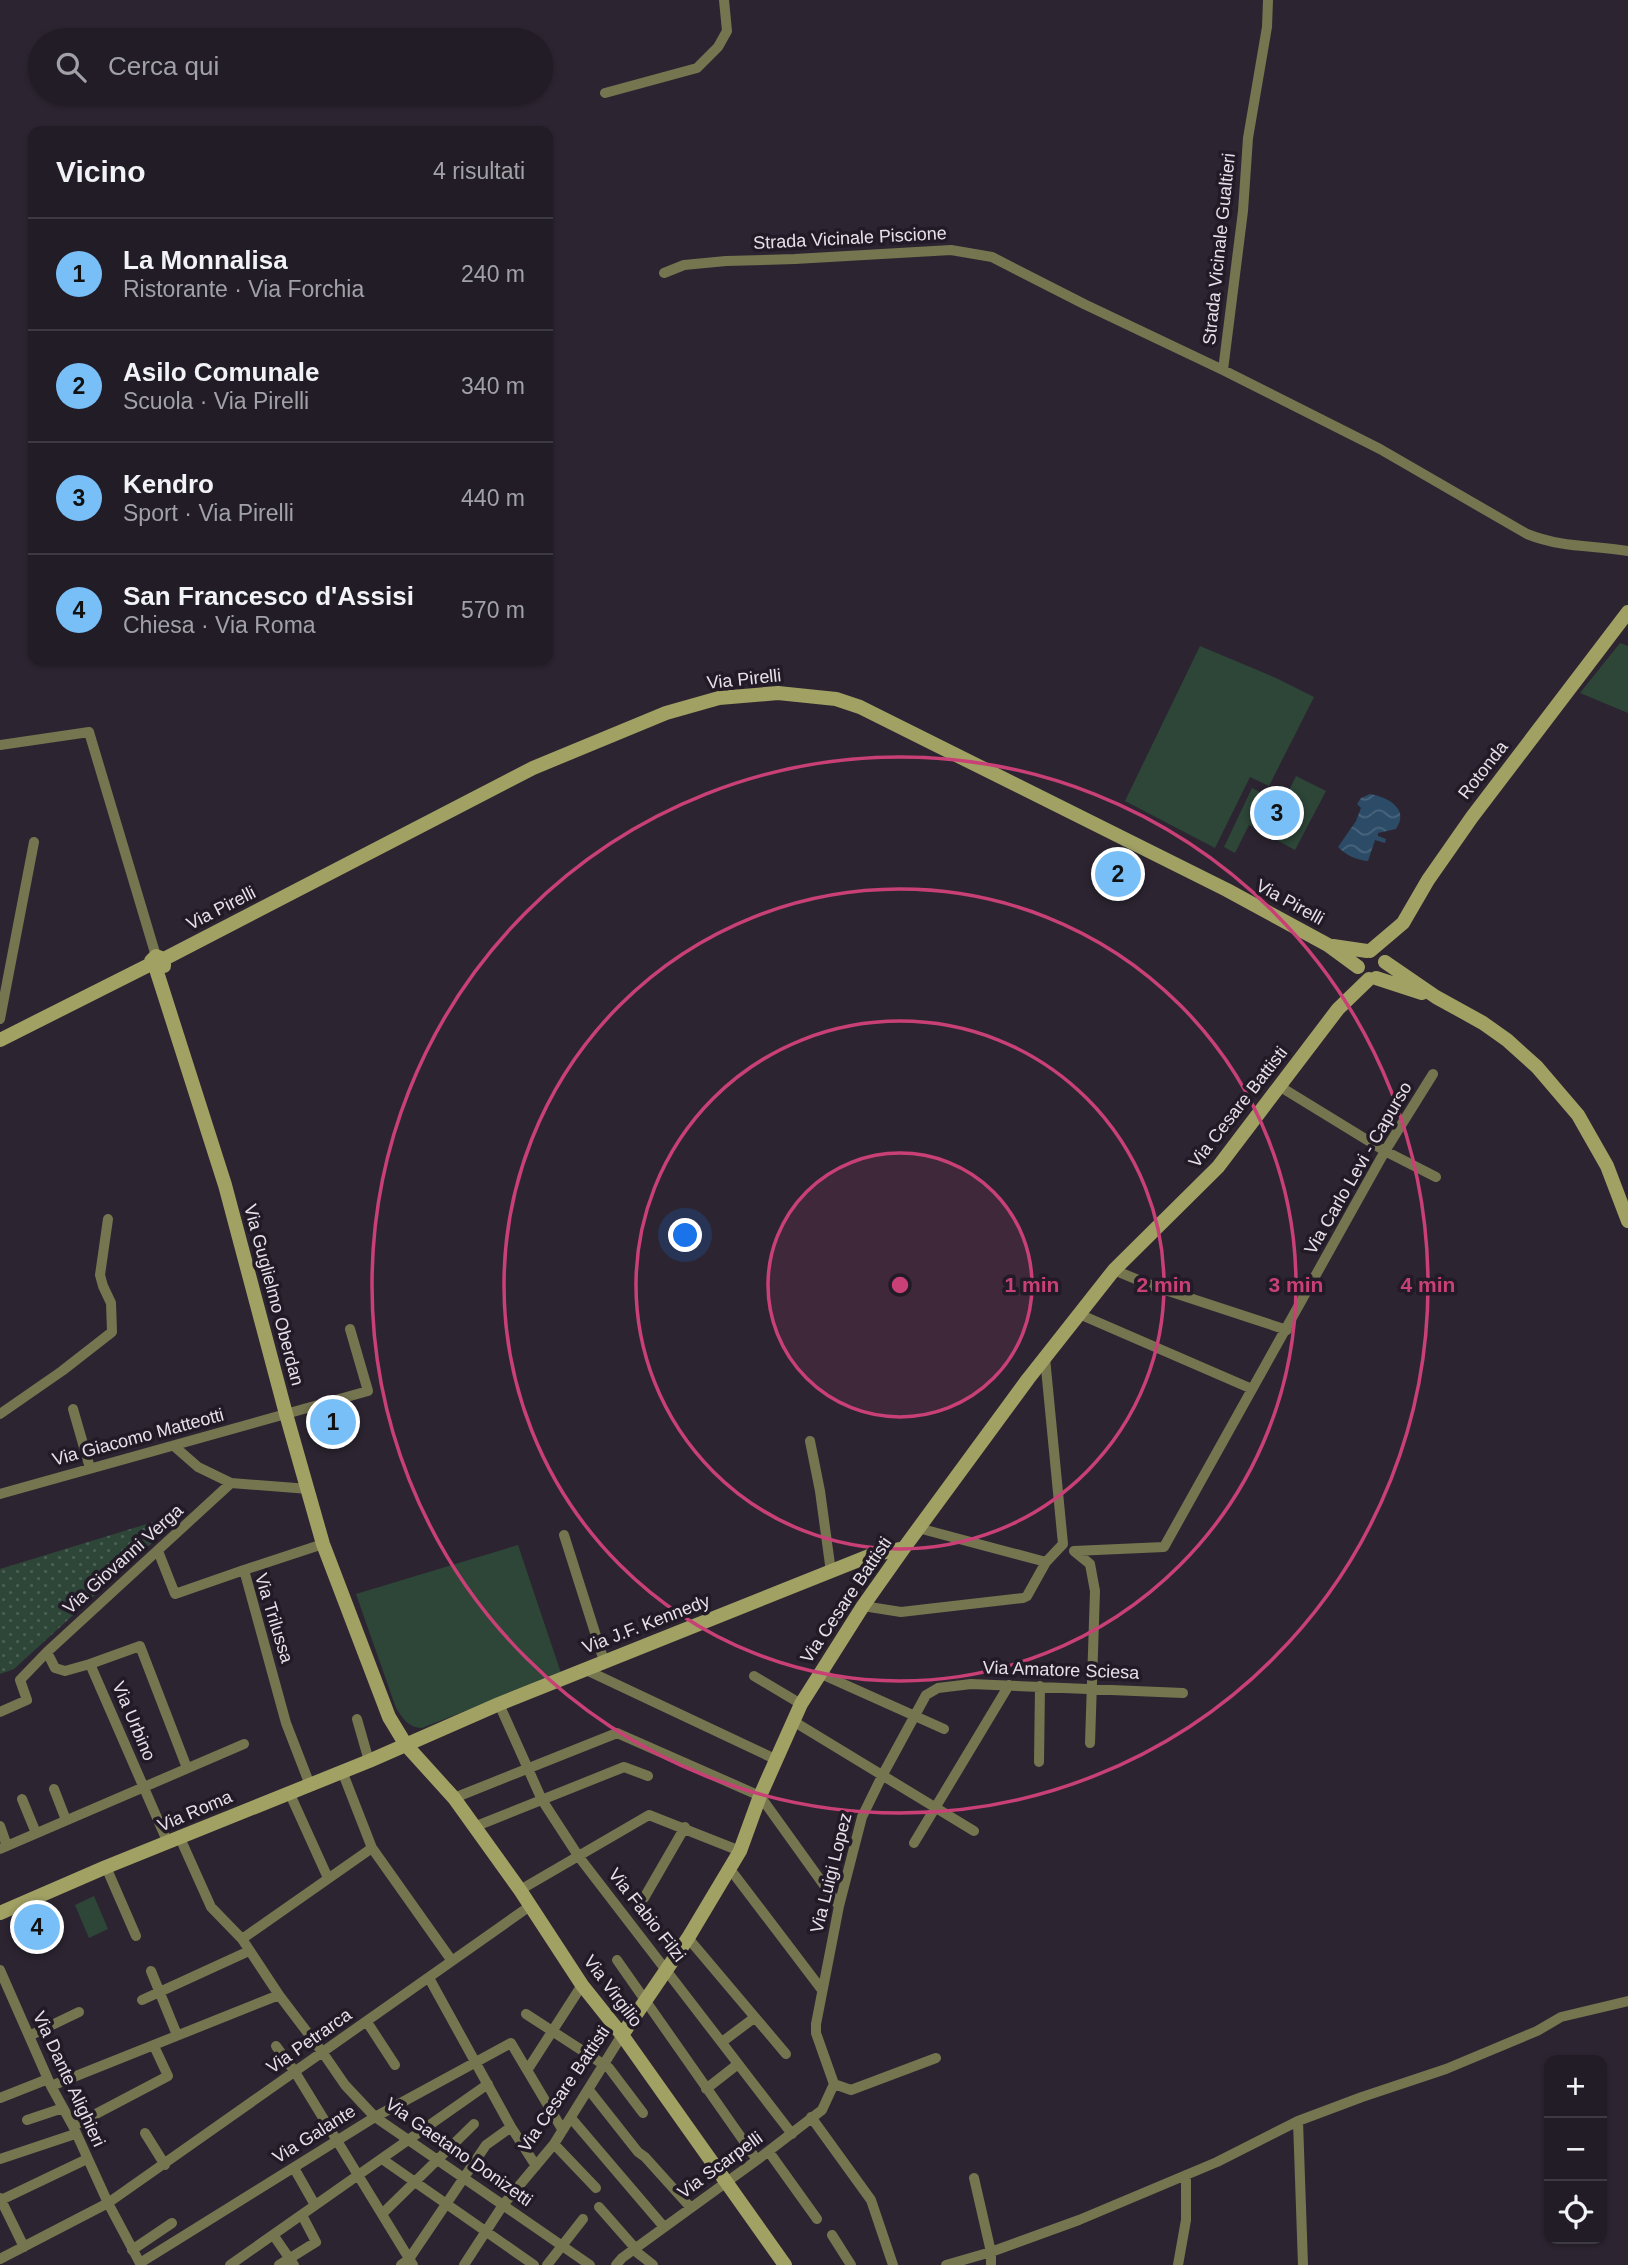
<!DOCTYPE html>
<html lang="it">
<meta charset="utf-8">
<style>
body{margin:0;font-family:Helvetica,sans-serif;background:#29252d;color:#f1f3f6}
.controls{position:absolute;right:21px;bottom:21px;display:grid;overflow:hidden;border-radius:14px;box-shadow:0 2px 5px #0004}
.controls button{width:63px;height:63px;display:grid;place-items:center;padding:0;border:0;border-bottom:2px solid #3e3a42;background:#211c25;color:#f1f3f6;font:35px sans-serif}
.you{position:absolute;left:686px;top:1236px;width:24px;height:24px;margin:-18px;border:5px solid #fff;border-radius:50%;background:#1a73e8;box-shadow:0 0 0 10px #1a73e833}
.badge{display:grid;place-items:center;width:46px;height:46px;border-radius:50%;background:#78bff8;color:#111;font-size:23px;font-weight:700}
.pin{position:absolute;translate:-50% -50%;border:4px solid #fff;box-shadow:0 2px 7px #0006}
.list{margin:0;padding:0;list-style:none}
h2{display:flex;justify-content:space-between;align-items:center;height:91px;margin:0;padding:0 28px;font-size:30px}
h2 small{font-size:23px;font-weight:400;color:#a2a1a7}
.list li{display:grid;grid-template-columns:46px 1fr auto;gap:21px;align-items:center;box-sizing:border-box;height:112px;padding:0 28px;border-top:2px solid #3e3a42}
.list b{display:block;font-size:26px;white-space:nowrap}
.list p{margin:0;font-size:23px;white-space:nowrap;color:#a2a1a7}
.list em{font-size:23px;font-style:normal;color:#a2a1a7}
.icon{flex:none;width:38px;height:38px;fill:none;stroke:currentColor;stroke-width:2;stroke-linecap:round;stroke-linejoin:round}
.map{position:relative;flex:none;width:1628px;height:2265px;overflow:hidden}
.search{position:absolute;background:#211c25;box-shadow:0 2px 5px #0004;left:28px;top:28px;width:525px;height:77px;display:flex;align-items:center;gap:18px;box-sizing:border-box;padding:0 24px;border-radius:38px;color:#a2a1a7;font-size:26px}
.panel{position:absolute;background:#211c25;box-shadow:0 2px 5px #0004;left:28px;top:126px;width:525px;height:539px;border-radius:14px}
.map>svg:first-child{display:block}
.grass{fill:url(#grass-dots)}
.park{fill:#2d4638}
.water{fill:url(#water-waves)}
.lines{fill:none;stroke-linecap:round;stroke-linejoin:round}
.street{stroke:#757550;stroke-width:10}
.secondary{stroke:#a1a164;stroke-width:14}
.ring{fill:none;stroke:#c94077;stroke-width:3.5}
.labels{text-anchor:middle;stroke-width:7;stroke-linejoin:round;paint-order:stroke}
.street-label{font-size:18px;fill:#e6e1e9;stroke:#221b27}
.centre{fill:#c94077;stroke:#221b27;stroke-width:3.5}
.ring-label{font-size:21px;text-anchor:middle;font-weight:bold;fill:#c94077;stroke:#221b27;stroke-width:7;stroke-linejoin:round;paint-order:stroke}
</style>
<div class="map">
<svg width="1628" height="2265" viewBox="0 0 1628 2265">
<defs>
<pattern id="grass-dots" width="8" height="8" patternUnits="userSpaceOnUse" patternTransform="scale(1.75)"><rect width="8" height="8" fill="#2d4638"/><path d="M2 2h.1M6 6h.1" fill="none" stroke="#4b6055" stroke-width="1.8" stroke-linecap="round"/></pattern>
<pattern id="water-waves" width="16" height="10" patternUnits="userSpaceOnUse" patternTransform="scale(1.75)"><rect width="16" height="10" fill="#2b4b67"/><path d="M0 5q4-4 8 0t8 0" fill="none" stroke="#4a657d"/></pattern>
</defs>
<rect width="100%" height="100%" fill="#2c2531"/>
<path class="grass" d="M186,1512L14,1669L0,1674V1569Z"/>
<path class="park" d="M1620,643L1628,646V713L1580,693Z
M1200,646L1276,678L1314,697L1269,786L1250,777L1215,848L1125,801Z
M1296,776L1326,791L1295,850L1249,825L1235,853L1224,847L1252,788L1275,800L1280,792L1287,795Z
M518,1545L561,1673L422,1728C409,1728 403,1719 396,1708L356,1594Z
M94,1896L108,1929L89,1938L75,1905Z"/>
<path class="water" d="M1370,794C1388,797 1410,809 1396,829L1378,833V836L1386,839L1385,843L1375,840L1368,861C1356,860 1346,855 1338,847L1356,821L1361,808L1357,804L1361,798Z"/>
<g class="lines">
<path class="street" d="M1268,0L1267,27L1248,138L1243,211L1223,370L1380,449L1527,534C1562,548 1592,545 1628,551
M605,93L697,68L718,47L727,31L724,0
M664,273L684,265L726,261L795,259L951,250L992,257L1084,304L1223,370
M0,745L89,732L156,956
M0,1019L34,842
M1279,1086L1385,1151L1436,1177
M1114,1270L1153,1286L1287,1330
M1079,1314L1252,1389
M1045,1358L1063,1544
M73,1409L90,1468
M0,1414L62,1371L112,1332L111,1303L103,1286L100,1275L108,1219
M810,1441L820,1491L831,1572
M174,1446L198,1467L231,1483
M0,1494L368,1391L350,1329
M918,1528L1046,1562
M564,1535L604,1661
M158,1551L175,1594L244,1570L286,1723L310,1785
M1074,1551L1164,1547L1385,1151L1433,1074
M1074,1551L1090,1564L1095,1591L1090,1743
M244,1570L323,1544
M863,1606L901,1612L1023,1598L1027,1596L1046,1562L1063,1544
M47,1652L55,1668L65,1671L90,1664L168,1843
M90,1664L140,1646L187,1768
M584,1669L775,1759
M819,1673L944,1729
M754,1676L801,1704
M499,1704L542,1800L579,1857L792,2134
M0,1712L27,1700L20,1680L47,1652L231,1483L309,1489
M357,1719L369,1761
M793,1721L974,1831
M1039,1762L1040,1686
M342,1771L372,1848L452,1961
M54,1789L66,1820
M289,1792L328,1878
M454,1798L617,1733L760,1796L839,1906
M22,1799L36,1833
M0,1826L7,1846
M474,1827L624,1767L648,1776
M180,1838L211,1907L242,1939L279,1995L323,2053L345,2085L375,2117L590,2265
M914,1843L1009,1685
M0,1849L244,1744
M106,1867L136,1936
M730,1869L822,1990
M520,1890L649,1815L740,1851
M644,1898L685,1827
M688,1938L786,2054
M242,1939L372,1848
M617,1960L757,2160
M0,1970L51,2086L73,2126L108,2203L141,2265
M151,1971L177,2035
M429,1978L511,2127L536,2166
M142,2000L249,1951
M526,2014L609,2068L643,2113
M367,2022L395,2065
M29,2036L79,2012
M722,2042L754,2018
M276,2046L295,2072L413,2265
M528,2069L582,1985
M834,2084L816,2033V2024L839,1906L862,1817L882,1776L926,1695L938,1688L971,1684L1183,1693
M834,2084L851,2090L936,2058
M51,2086L279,1995
M706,2089L738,2064
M589,2090L638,2152L645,2157L691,2208
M0,2098L48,2079
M811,2117L871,2200L893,2265
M571,2118L664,2227
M27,2120L63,2108
M1298,2121L1303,2265
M73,2126L168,2076L154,2046
M145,2133L165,2165
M554,2144L596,2188
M769,2152L817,2219
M0,2159L75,2134
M382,2159L534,2265
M294,2168L315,2205
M974,2178L991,2252V2265
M0,2198L24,2247
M1,2200L87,2159
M599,2207L635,2248
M382,2214L474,2124
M832,2235L851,2265
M274,2236L294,2265
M132,2250L172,2223
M634,2250L653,2265
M0,2259L108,2203L530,1906
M140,2263L375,2117L511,2043L562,2129
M230,2265L488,2084
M279,2265L316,2242L302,2215
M401,2265L409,2259L486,2145L511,2127
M464,2265L503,2205L554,2144L622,2035
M547,2265L583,2219
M616,2265L622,2258L757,2160L822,2110L834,2084
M946,2265L991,2252L1079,2220L1217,2162L1298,2121L1362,2097L1446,2069L1537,2031L1561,2017L1628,2001
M1178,2265L1186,2220V2175"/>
<path class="secondary" d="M1333,946L1367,951
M1370,951L1403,923L1428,880L1472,817L1628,612
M164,959L533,768L666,713L719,698L778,693L836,699L860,707L1227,890L1328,945L1358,967
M1385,962L1436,997L1483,1023L1507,1040L1537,1067L1578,1115L1607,1166L1628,1221
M156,969L225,1185L286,1414L323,1544L389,1717L406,1745L454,1798L520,1890L582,1985L622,2035L785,2265
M1376,978L1422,993
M0,1040L151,964V961L156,956L164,959V966
M0,1913L106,1867L369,1761L499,1704L869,1556L904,1548
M622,2035L688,1938L740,1851L760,1796L801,1704L863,1606L904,1548L1028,1379L1114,1270L1218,1167L1338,1009L1369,979"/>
</g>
<circle cx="900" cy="1285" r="132" fill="#c94077" fill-opacity=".12"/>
<g class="ring">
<circle cx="900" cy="1285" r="132"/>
<circle cx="900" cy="1285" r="264"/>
<circle cx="900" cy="1285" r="396"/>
<circle cx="900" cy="1285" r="528"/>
</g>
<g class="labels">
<g class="street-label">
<text transform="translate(850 238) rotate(-3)" y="6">Strada Vicinale Piscione</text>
<text transform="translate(1219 249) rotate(-84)" y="6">Strada Vicinale Gualtieri</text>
<text transform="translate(744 679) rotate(-6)" y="6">Via Pirelli</text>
<text transform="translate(1483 770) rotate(-52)" y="6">Rotonda</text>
<text transform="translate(1290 902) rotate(29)" y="6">Via Pirelli</text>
<text transform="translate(221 908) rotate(-27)" y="6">Via Pirelli</text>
<text transform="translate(1238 1107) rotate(-52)" y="6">Via Cesare Battisti</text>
<text transform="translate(1358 1168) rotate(-60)" y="6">Via Carlo Levi - Capurso</text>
<text transform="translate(274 1295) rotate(75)" y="6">Via Guglielmo Oberdan</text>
<text transform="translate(138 1437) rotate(-15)" y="6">Via Giacomo Matteotti</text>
<text transform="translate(123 1559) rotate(-42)" y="6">Via Giovanni Verga</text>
<text transform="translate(846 1600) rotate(-56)" y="6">Via Cesare Battisti</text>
<text transform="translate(274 1618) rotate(73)" y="6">Via Trilussa</text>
<text transform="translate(646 1624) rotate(-21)" y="6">Via J.F. Kennedy</text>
<text transform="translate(1061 1670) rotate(2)" y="6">Via Amatore Sciesa</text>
<text transform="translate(134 1721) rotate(67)" y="6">Via Urbino</text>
<text transform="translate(195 1811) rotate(-23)" y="6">Via Roma</text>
<text transform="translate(831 1873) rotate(-76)" y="6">Via Luigi Lopez</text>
<text transform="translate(647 1915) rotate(52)" y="6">Via Fabio Filzi</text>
<text transform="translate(613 1991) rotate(53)" y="6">Via Virgilio</text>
<text transform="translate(309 2041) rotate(-35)" y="6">Via Petrarca</text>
<text transform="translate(69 2079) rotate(65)" y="6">Via Dante Alighieri</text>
<text transform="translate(564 2089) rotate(-56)" y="6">Via Cesare Battisti</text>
<text transform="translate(314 2134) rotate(-32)" y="6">Via Galante</text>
<text transform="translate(459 2152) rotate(35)" y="6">Via Gaetano Donizetti</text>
<text transform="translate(720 2165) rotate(-36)" y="6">Via Scarpelli</text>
</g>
</g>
<circle cx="900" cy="1285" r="10" class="centre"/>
<g class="ring-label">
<text x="1032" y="1292">1 min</text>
<text x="1164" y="1292">2 min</text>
<text x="1296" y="1292">3 min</text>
<text x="1428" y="1292">4 min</text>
</g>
</svg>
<div class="controls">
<button>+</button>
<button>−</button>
<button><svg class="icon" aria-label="locate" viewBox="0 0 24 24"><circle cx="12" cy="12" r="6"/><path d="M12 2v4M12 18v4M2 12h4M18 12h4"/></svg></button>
</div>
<div class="you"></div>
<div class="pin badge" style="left:333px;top:1422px">1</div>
<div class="pin badge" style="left:1118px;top:874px">2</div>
<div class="pin badge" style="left:1277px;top:813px">3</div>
<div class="pin badge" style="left:37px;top:1927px">4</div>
<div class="search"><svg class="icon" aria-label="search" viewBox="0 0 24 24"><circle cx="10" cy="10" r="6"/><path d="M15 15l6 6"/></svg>Cerca qui</div>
<section class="panel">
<h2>Vicino<small>4 risultati</small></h2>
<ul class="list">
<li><span class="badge">1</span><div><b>La Monnalisa</b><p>Ristorante · Via Forchia</p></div><em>240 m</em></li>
<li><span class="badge">2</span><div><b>Asilo Comunale</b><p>Scuola · Via Pirelli</p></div><em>340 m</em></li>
<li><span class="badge">3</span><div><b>Kendro</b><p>Sport · Via Pirelli</p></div><em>440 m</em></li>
<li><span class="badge">4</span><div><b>San Francesco d'Assisi</b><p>Chiesa · Via Roma</p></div><em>570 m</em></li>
</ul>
</section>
</div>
